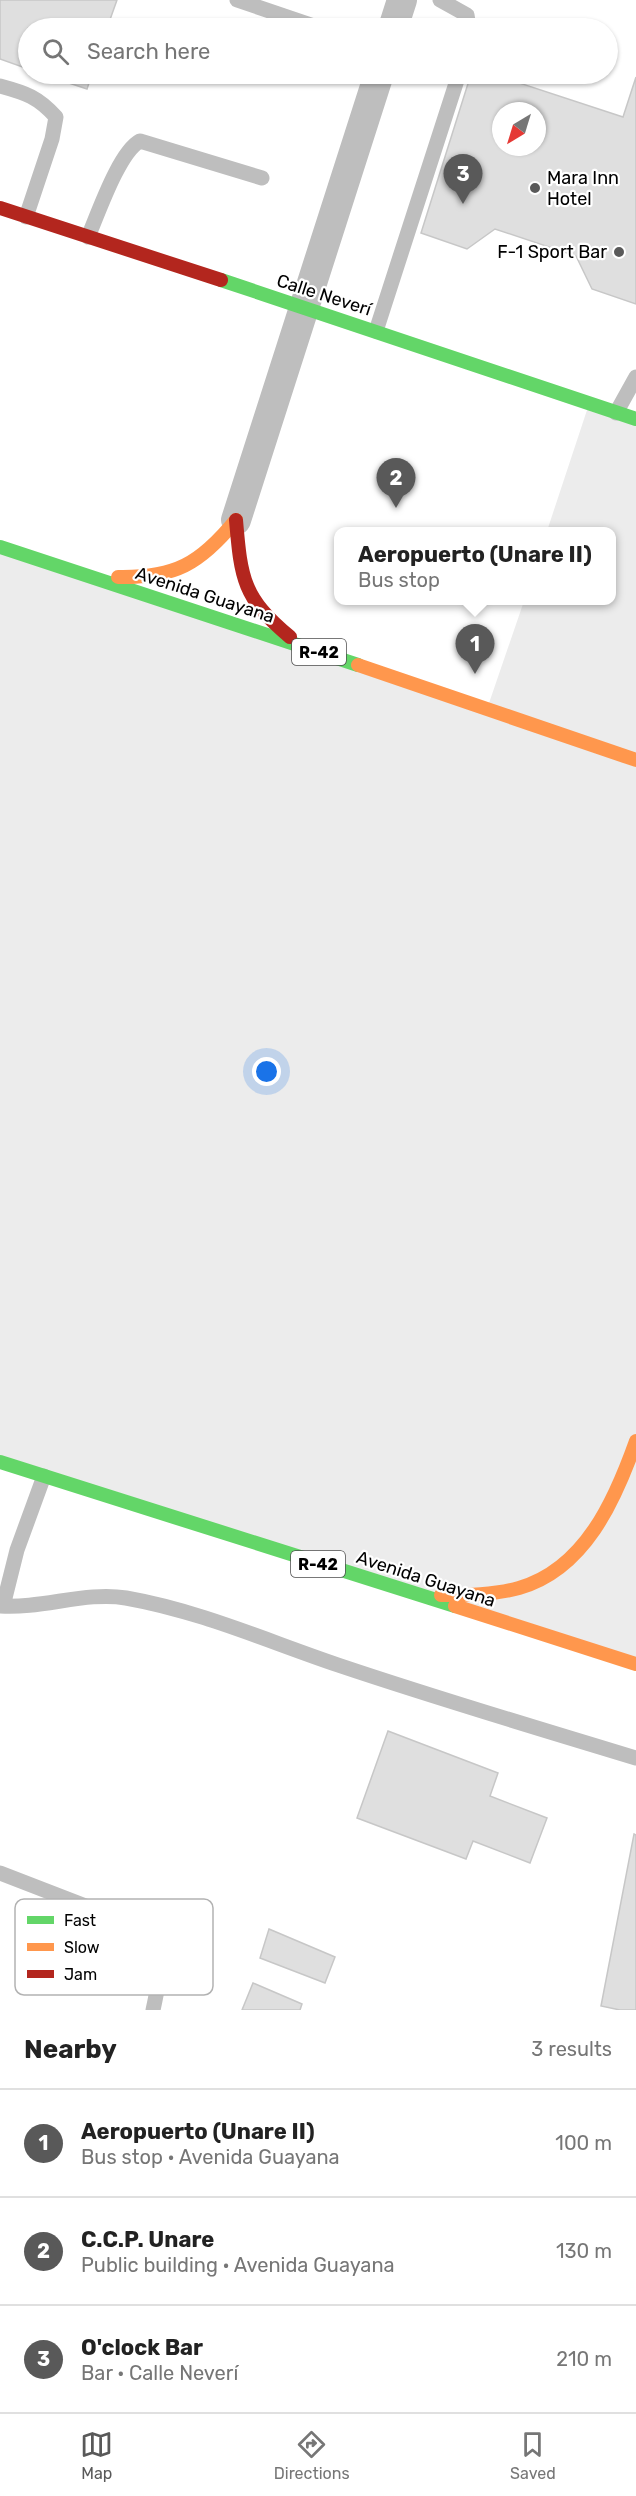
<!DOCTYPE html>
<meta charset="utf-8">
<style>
body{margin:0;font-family:Rubik,sans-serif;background:#f6f6f6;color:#222}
.compass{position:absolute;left:492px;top:102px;width:54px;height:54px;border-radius:50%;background:#fff;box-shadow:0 2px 4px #0004;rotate:218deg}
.you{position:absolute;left:267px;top:1072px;width:21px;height:21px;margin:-15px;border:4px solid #fff;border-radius:50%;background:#1a73e8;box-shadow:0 0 0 9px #1a73e833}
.badge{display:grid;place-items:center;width:39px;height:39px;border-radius:50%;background:#595959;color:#fff;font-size:20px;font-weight:700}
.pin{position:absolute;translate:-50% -50px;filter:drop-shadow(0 2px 3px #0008)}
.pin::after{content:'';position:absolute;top:32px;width:21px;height:18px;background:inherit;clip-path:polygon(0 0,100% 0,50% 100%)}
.popup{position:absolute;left:334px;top:527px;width:282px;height:78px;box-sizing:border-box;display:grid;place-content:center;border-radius:12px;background:#fff;filter:drop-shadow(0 2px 4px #0005);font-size:20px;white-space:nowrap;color:#767676}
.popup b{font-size:22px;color:#222}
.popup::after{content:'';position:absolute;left:50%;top:100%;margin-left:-12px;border:12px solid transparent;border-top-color:#fff}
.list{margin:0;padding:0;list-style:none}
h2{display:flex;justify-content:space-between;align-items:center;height:78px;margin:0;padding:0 24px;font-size:26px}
h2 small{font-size:20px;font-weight:400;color:#767676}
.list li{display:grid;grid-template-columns:39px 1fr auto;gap:18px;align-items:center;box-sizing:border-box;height:108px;padding:0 24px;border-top:2px solid #e0e0e0}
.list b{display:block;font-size:22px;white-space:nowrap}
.list p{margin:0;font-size:20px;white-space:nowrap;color:#767676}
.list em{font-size:20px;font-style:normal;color:#767676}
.icon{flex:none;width:33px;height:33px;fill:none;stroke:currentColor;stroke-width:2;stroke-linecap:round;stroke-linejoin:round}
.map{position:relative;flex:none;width:636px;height:2010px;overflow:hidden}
.search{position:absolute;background:#fff;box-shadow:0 2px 4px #0004;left:18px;right:18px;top:18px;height:66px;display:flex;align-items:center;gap:15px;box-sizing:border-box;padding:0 21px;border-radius:33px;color:#767676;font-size:22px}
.sheet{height:402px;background:#fff}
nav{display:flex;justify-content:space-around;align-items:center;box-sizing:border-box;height:84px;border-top:2px solid #e0e0e0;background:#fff;font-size:16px;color:#767676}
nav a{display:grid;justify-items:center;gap:3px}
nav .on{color:#595959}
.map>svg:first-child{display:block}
.green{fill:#ececec}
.building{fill:#dfdfdf;stroke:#c7c7c7;stroke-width:1.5;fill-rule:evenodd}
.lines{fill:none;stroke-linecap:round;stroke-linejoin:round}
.lane{stroke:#bebebe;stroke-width:15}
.street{stroke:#bebebe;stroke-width:30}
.fast{stroke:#63d668;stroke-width:14}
.slow{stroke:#ff974d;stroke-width:14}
.jam{stroke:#b3261e;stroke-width:14}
.poi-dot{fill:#595959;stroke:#fff;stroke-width:2}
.labels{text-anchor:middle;stroke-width:4.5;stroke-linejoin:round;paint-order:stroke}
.shield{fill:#fff;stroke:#4c4c4c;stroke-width:1.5}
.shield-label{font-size:16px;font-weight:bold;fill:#000}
.poi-label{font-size:18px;fill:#000;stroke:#fff;text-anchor:start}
.street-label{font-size:18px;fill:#000;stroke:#fff}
.key{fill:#fff;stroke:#b2b2b2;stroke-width:1.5}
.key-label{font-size:16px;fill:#000}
</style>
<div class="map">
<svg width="636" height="2010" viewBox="0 0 636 2010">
<rect width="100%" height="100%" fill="#fff"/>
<path class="green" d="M589,404L636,419V1664L0,1459V547L487,709L524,601L612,600V532L547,531Z"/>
<path class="building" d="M0,0H117L107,28H28V69L0,59Z
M42,74H92L87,89Z
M471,74H492L623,117L636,77V304L592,289L576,256L495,229L467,249L421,233ZM501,111H537V147H501Z
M388,1731L498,1773L490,1796L547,1818L530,1863L473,1841L466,1859L357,1818Z
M634,1834L636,1835V2010H620L601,2006Z
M269,1929L335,1957L325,1983L260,1958Z
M253,1983L302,2004L300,2010H242Z"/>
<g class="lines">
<path class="lane" d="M237,0L320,28
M440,0L467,15L469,28
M0,86C26,93 38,97 56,117L52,139L26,217
M88,237C98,214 119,152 140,141L262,178
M376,331L459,74
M616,413L636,377
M0,1606C42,1609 87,1591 126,1598C200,1611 267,1641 338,1665C436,1698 536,1728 636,1758
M3,1606L17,1550L44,1476
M0,1873L132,1924C164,1953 162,1969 153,2010"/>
<path class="street" d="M393,28L402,0
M236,520L379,74"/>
<path class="fast" d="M221,280L636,419
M0,547L358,665
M0,1462L455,1606"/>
<path class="slow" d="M118,577C175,578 200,564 236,520
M358,665L636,760
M441,1595C467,1595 494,1595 519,1588C585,1569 615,1500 636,1441
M455,1606L636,1664"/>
<path class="jam" d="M0,208L221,280
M236,520C241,579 243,598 290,637"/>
</g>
<g class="poi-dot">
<circle cx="535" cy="188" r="6"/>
<circle cx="619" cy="252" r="6"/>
</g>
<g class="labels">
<g class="shield">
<rect x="292" y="639" width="54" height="26" rx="4.5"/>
<rect x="291" y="1551" width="54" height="26" rx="4.5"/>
</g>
<g class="shield-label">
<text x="319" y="658">R-42</text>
<text x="318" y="1570">R-42</text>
</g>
<g class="poi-label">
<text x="547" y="184">Mara Inn<tspan x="547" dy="21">Hotel</tspan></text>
<text x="607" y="258" text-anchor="end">F-1 Sport Bar</text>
</g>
<g class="street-label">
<text transform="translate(324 295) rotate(18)" y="6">Calle Neverí</text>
<text transform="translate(205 595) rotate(18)" y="6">Avenida Guayana</text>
<text transform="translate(426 1579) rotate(18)" y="6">Avenida Guayana</text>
</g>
</g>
<rect x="15" y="1899" width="198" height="96" rx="9" class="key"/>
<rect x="27" y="1916" width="27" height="8" fill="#63d668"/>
<rect x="27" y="1943" width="27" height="8" fill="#ff974d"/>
<rect x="27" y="1970" width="27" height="8" fill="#b3261e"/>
<g class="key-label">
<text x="64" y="1926">Fast</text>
<text x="64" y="1953">Slow</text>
<text x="64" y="1980">Jam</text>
</g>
</svg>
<svg class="compass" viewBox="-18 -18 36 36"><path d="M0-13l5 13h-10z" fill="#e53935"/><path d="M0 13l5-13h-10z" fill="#767676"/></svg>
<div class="you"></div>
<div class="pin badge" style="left:475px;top:674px">1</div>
<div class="popup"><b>Aeropuerto (Unare II)</b>Bus stop</div>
<div class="pin badge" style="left:396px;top:508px">2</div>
<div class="pin badge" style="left:463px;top:204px">3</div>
<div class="search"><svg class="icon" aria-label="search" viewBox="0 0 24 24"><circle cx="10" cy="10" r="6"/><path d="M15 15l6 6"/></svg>Search here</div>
</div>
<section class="sheet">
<h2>Nearby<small>3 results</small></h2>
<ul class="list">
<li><span class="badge">1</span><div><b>Aeropuerto (Unare II)</b><p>Bus stop · Avenida Guayana</p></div><em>100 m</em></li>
<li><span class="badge">2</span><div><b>C.C.P. Unare</b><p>Public building · Avenida Guayana</p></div><em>130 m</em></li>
<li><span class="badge">3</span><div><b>O'clock Bar</b><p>Bar · Calle Neverí</p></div><em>210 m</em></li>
</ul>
</section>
<nav>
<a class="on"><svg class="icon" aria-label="map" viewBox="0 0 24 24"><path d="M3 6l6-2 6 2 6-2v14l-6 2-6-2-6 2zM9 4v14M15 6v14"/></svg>Map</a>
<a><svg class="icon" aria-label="directions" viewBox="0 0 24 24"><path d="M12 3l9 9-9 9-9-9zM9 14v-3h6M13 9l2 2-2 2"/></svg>Directions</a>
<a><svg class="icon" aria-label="saved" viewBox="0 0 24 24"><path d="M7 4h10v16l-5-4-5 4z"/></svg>Saved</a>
</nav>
